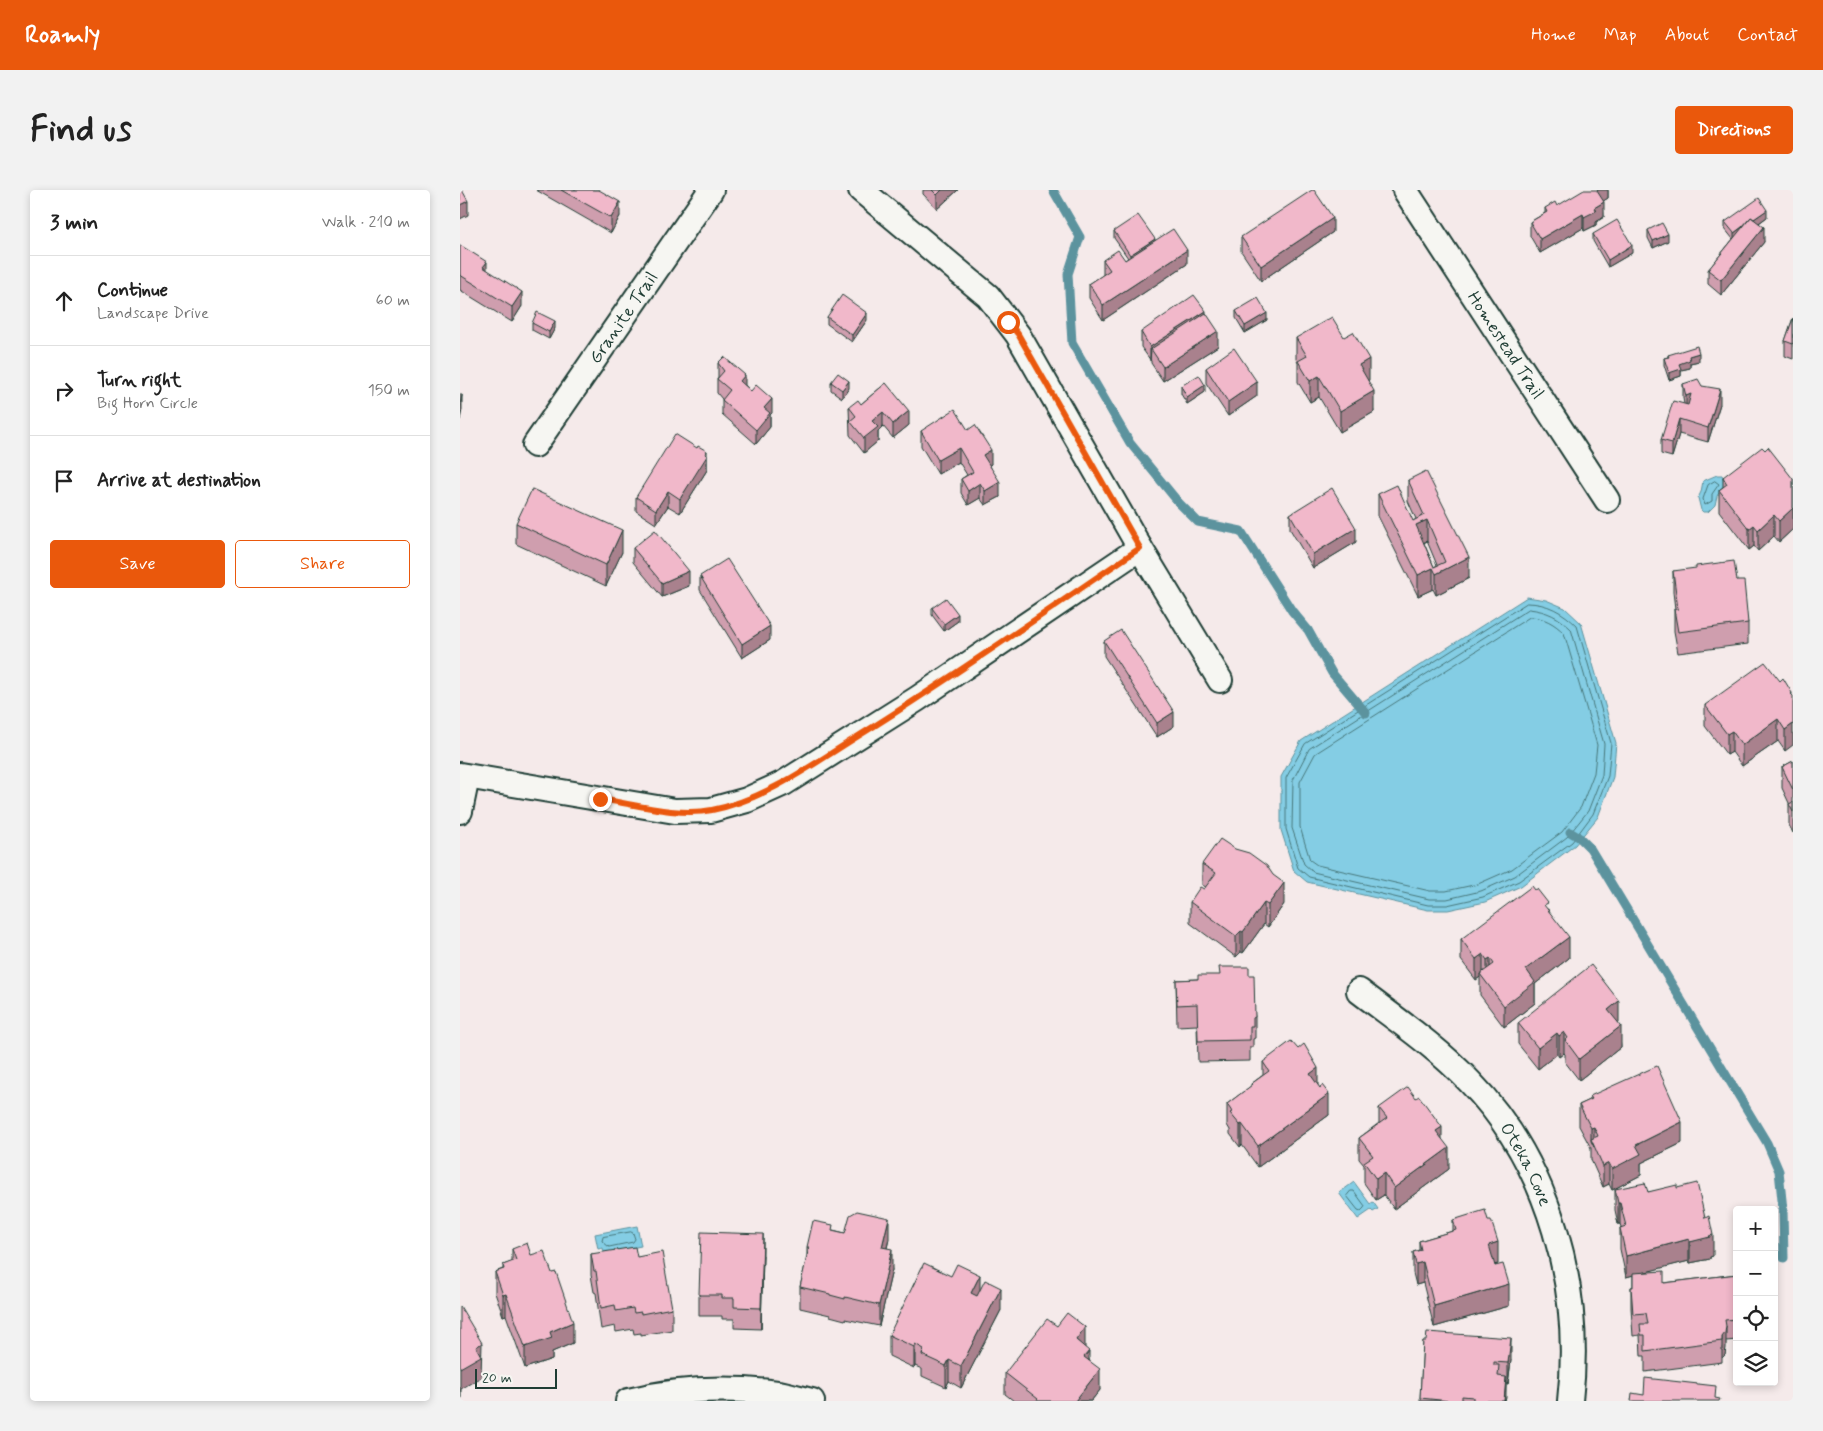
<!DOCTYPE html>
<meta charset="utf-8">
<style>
body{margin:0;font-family:Mynerve,sans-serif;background:#f2f2f2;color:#222}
.controls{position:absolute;right:15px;bottom:15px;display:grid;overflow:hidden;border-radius:5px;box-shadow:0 2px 8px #0003}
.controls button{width:45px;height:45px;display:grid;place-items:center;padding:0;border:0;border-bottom:1px solid #e0e0e0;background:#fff;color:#222;font:25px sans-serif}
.scale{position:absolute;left:15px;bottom:12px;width:82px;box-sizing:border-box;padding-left:5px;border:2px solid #1f3d34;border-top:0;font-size:14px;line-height:18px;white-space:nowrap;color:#1f3d34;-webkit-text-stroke:4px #f6f6f2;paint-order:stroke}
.stop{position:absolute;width:15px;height:15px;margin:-11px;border:4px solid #ea580c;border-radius:50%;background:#fff}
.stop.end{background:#ea580c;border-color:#fff;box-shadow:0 1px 5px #0008}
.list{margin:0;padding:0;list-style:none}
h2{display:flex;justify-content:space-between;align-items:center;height:65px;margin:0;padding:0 20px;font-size:21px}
h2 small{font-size:16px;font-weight:400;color:#767676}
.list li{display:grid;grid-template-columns:32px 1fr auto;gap:15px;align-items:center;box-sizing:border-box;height:90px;padding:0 20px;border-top:1px solid #e0e0e0}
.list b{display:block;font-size:19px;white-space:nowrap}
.list p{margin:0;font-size:16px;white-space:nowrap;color:#767676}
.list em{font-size:16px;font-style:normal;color:#767676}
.actions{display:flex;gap:10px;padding:15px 20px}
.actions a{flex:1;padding:11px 0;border:1px solid #ea580c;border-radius:5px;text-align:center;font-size:18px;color:#ea580c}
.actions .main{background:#ea580c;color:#fff}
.icon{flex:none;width:28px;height:28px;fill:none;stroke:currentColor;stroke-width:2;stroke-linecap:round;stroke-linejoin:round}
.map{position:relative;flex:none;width:1333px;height:1211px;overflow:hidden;border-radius:5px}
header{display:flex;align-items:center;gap:30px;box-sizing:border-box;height:70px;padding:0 25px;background:#ea580c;color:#fff}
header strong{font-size:24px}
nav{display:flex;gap:28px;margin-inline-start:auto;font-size:18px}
.intro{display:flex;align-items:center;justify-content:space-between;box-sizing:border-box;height:120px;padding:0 30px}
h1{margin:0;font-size:35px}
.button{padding:12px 22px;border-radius:5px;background:#ea580c;color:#fff;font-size:18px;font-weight:700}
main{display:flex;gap:30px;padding:0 30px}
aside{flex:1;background:#fff;border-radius:5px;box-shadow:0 2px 8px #0003}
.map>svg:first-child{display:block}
.water{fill:#84cde4;stroke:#5c939e}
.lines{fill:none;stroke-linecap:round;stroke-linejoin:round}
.shore{stroke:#47777a;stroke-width:1}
.stream{stroke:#5c939e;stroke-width:9}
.minor-casing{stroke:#1f3d34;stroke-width:28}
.minor{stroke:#f6f6f2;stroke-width:24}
.wall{fill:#cf9eae;stroke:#1f3d34;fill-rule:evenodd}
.shaded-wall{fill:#a9818d;stroke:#1f3d34}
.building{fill:#f1b8ca;stroke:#1f3d34;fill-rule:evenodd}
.route{stroke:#ea580c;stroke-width:6}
.labels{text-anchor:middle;stroke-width:4;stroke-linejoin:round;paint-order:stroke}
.street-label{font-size:18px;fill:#1f3d34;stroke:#f6f6f2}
</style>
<header>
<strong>Roamly</strong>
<nav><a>Home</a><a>Map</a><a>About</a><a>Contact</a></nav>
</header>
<div class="intro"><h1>Find us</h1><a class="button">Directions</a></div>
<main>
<aside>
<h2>3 min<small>Walk · 210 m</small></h2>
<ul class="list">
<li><svg class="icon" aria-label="ahead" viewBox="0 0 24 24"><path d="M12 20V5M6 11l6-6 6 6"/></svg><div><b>Continue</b><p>Landscape Drive</p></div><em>60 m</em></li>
<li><svg class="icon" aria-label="right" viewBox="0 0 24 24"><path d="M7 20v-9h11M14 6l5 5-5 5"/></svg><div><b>Turn right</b><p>Big Horn Circle</p></div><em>150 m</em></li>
<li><svg class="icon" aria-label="arrive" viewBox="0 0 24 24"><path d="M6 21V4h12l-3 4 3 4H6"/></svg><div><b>Arrive at destination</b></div></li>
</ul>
<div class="actions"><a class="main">Save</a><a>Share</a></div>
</aside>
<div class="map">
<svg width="1333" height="1211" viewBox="0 0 1333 1211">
<rect width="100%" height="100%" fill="#f5eaea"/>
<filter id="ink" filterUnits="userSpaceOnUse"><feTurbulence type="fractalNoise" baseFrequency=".02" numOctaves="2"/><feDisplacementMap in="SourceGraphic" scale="10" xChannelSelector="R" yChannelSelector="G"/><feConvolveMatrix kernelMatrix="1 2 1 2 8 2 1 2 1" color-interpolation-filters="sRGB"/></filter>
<g filter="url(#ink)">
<path class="water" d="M1257,285H1262L1265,294L1257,306L1255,315L1248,322H1243L1241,320L1238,308L1241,302L1243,291Z
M1067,407L1086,410L1105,418L1121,433L1156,553L1153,587L1138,627L1115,655L1061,696L1025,712L988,720H968L847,692L834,681L821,640V587L841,551Z
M894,992L910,1014L913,1012L918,1019L913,1022L911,1020L898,1029L879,1003Z
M177,1036L181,1056L144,1063L143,1058L138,1059L135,1044Z"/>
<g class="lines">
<path class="shore" d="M1255,291L1259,294L1252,304V311L1245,315L1243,309L1248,295Z
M1067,413C1087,413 1103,422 1117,436L1151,553L1148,586L1133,624L1112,652L1059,691L1023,707L987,715H968L849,687L838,678L826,639V588L845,554Z
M1069,419C1087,421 1099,427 1111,439L1144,554L1142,585L1128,621L1107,647L1055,686L1021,701L987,709H969L853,682L844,674L832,638L833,590L849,559Z
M1070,427C1084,427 1095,434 1104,443L1137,555L1134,583L1121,617L1102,642L1052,679L1018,694L986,701H970L857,675L850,670L840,637V592L855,564Z
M891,1001H894L905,1016L904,1018L901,1021L898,1020L887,1006Z
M171,1042L173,1043L175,1049L173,1052L149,1057L142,1051L143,1047Z"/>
<path class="stream" d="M593,0L620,47L608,84L612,153L670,253L719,313L738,332L781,341L832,421L848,440L872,483L906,523
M1110,642L1120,648L1130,658L1307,953L1319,981L1323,1020L1324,1068"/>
<defs>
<g id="minor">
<path d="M401,0L528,106L558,145L680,358L760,490"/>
<path id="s1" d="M945,0L1147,310"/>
<path id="s2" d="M75,255L251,0"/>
<path d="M0,585L215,621L251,620L287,610L324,593L457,509L680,358"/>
<path d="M0,621L7,587"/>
<path id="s3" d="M899,801C937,830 977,857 1010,892C1090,974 1123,1099 1110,1211"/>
<path d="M168,1211C214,1199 262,1197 310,1202C324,1203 338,1208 352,1211"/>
</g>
</defs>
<use href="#minor" class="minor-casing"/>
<use href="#minor" class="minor"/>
</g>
<path class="wall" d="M76,0H139L160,26L151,43Z
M463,0H498L477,19L463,4Z
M1148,0V8L1143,11L1144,27L1136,32V35L1124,41L1123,38L1080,63L1070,46V32L1085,23V18L1097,16Z
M1307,27L1299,33L1304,52L1261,105L1248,94V80L1273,49L1265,39V32Z
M1188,40L1208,51L1193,58L1188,48Z
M654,41L695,51L727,74L643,130L629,108V94L643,85V70H665L668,68L654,48Z
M873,42L801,91L781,61V47Z
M1133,44L1172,63L1148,77L1133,51Z
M0,55L27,80L62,116L52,132L0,100Z
M776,121L807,130L785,143L776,128Z
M746,123L758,156L703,191L691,173V171L681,157V142Z
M367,127L407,130L392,152L367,134Z
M1333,128V169L1325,166V151Z
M72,133L95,138L89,149L72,140Z
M836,148L909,190L908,191L914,222L880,242L859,207L850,212L838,192V173L836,169Z
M1208,165L1239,171L1230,173V178L1221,180V186L1209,190L1204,175V168L1208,167Z
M258,173L285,195L312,223L310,225V237L296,254L262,224V209L257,203V189L258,187Z
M746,178L797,206L768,226L746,193Z
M371,192L389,198L382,208L371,200Z
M426,193L449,235L433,248L423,236L418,241V251L404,263L390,245L389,217L401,214Z
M1223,194L1242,196L1260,214L1248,252L1219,244L1212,267L1201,264V250L1224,214L1223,208Z
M721,196L745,202L727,214L721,204Z
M508,240L531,274L530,275L540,307L525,315L520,308L508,315L501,303V289L507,285L499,272L478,284L461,256V241Z
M247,265V280L220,323L208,316L196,334L176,321V307Z
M1263,287L1333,289V339L1319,352L1314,346L1298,361L1294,356L1289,360L1259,321V300L1263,297Z
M948,290L1009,388L976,405L973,399L958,406L918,326V304L953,331L956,329L948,311ZM967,351L977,375L974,377L964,353Z
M830,324L896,352L853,378L830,339Z
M56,333L162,362L146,396L56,354Z
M173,358L229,396L202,407L173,372Z
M1213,381L1277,391L1288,433V454L1218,463L1214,441V419H1215L1213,402Z
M240,386L310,450L282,468L240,400Z
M472,418L498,431L484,441L472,425Z
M644,451L714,536L697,547L644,466Z
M1320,491L1332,503L1325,561L1318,551L1282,576L1272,562L1267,565L1245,536V515Z
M1333,571V643L1329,635V613L1322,598V577Z
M742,674L824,714L808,737L804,734L783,763L781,762L776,767L730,733V712L746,697L742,695Z
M1088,719L1109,768L1075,794V813L1044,837L1020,805V787L1016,790L1001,770V749Z
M789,785L795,827V848L793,849V857H790V871L738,872L737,835L717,836L716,790L738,789Z
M1159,832L1158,833L1161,857L1119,890L1105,872V864L1104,863L1099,867L1097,864L1078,879L1058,854V833Z
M803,872L858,896L869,925L798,977L782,955L780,957L770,944V940L767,935V914L791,896V894L803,885Z
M1130,906L1222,953L1181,973V985L1152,1000L1149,994L1143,997L1131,970V958L1119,936V915L1130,910Z
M919,918L982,950L989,979L934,1019L924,1005L916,1010L904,993V975L899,969V948L919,933Z
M1217,998L1253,1066L1250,1067V1069L1230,1073L1229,1071L1184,1082L1204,1093L1277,1084V1150L1266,1151L1265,1165L1262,1168V1172L1185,1182V1166H1181L1180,1145L1173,1146L1171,1118V1097H1173V1085L1166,1087L1160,1059V1038L1161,1037L1160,1034H1158L1155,1020V999L1188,1002Z
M993,1030L1038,1074H1035L1049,1116L974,1137L963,1093L956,1095L953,1083V1062L959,1060V1051L993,1041Z
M373,1040L385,1043L429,1049L427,1058L432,1080L419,1136L385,1129V1130L370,1126V1125L340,1118V1097L347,1067V1057Z
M52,1059L71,1065L113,1153L92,1162V1169L65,1178L46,1125L43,1126L35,1103V1082L43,1079V1075L52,1072Z
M131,1064L177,1067L212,1118V1140L181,1145V1143L174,1144L173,1139L156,1142L155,1136L141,1139L136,1103L134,1102L131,1085Z
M303,1065L301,1139L274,1138V1129H262V1126H239V1105Z
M520,1101L541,1120L501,1198L489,1191L486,1197L462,1186V1179L455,1176L454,1178L429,1166V1145Z
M963,1151L1051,1170L1048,1194H1046L1045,1211H960Z
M625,1158L640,1200L631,1211H554L545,1204V1183Z"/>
<path class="shaded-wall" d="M482,0H498L477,19V5Z
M1138,0H1148V8L1137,15V1Z
M8,11V25L0,29V15Z
M160,12V26L151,43V28Z
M1144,12V27L1136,32V35L1124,41V27L1134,18Z
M1307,20V27L1274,51V43Z
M1123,24V38L1080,63V49Z
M873,28V42L801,91V76Z
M1304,37V52L1261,105V90Z
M1208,44V51L1193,58V51Z
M695,49V57L670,72V65Z
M1172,55V63L1148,77V70Z
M727,60V74L643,130V115Z
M27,72V86L23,77Z
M62,102V116L52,132V117Z
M746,121V136L691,159L690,171V157Z
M407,123V130L392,152V145Z
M807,123V130L785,143V136Z
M95,131V138L89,149V142Z
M758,141V156L703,191V177Z
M1239,163V171L1230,173V178L1221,180V186L1209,190V183L1229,166Z
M909,169V190L899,196V175Z
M285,185V200L280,191Z
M859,186V207L850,212V191Z
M389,191V198L382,208V200Z
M797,192V206L768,226V212Z
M745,195V202L727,214V207Z
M1260,199V214L1248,252V238Z
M914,201V222L880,242V221Z
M1231,204V218L1226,220V206Z
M2,205V220L0,230V216Z
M312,209V223L310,225V237L296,254V240L304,218Z
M449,221V235L433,248V234Z
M423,222V236L418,241V251L404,263V248L412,231Z
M1219,229V244L1212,267V253Z
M499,258V272L478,284V270Z
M531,260V274L523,279V265Z
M247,261V280L220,323V309Z
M540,292V307L525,315V301Z
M520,293V308L508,315V301Z
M208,301V316L196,334V320Z
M1333,318V339L1319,352V331Z
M1314,325V346L1298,361V340Z
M967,330V351L956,356V335Z
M1294,335V356L1289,360V339Z
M896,338V352L853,378V364Z
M162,340V362L146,396V375Z
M1009,367V388L976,405V384Z
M973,378V399L958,406V385Z
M229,381V396L202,407V393Z
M498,424V431L484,441V434Z
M310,436V450L282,468V454Z
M714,522V536L697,547V533Z
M1318,529V551L1282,576V555Z
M1333,534V555L1325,561V540Z
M1272,541V562L1267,565V544Z
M824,693V714L808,737V715Z
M804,713V734L783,763V742Z
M781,741V762L776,767V746Z
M1109,747V768L1075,794V813L1044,837V816L1066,779Z
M1023,764V785L1020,784V787L1016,790V769Z
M1030,768V790L1027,791V770Z
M1159,811V832L1148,841V820Z
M1161,836V857L1119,890V869Z
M1104,842V863L1099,867V846Z
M1097,843V864L1078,879V858Z
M858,878V899L850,884Z
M869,904V925L798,977V956Z
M1222,932V953L1181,973V985L1152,1000V979L1176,955Z
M782,934V955L780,957V935Z
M982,937V958L976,941Z
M1134,937V957L1131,951V938Z
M989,958V979L934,1019V998Z
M1149,973V994L1143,997V976Z
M924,983V1005L916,1010V989Z
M1158,1013H1160V1034H1158Z
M429,1028V1049L422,1078V1057Z
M303,1044V1065L301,1139V1118Z
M1253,1045V1066L1250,1067V1069L1230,1073V1052Z
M1229,1049V1071L1166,1087V1066Z
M1038,1052V1074L1029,1076V1055Z
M432,1059V1080L419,1136V1115Z
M963,1072V1093L956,1095V1074Z
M520,1085V1106L511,1124V1103Z
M1049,1094V1116L974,1137V1116Z
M541,1098V1120L501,1198V1176Z
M46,1104V1125L43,1126V1105Z
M113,1132V1153L92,1162V1169L65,1178V1157L90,1142Z
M1266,1136V1158L1265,1165L1262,1168V1147Z
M625,1137V1158L616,1150Z
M1051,1148V1170L1048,1194V1173Z
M22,1153L21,1187L1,1199V1210H0V1178L16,1157Z
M455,1154V1176L454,1178V1157Z
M629,1161V1182L624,1167Z
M489,1170V1191L486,1197V1176Z
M640,1179V1200L631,1211H615Z
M1046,1187V1208L1045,1211H1044Z"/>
<path class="building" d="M0,0H2L8,11L0,15Z
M101,0H139L160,12L151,28Z
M472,0H482L477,5Z
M852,0H854L873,28L801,76L781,47Z
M1124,0H1138L1137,1L1144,12L1134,18L1136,21L1124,27L1123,24L1080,49L1070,32L1087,22L1085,18L1095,12L1097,16Z
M1299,8L1307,20L1294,29L1291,27L1282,37L1274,43L1265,32Z
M678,25L695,49L670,65L654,41Z
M1291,27L1304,37L1261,90L1248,80Z
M1157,30L1172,55L1148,70L1133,44Z
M1202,33L1208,44L1193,51L1188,40Z
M713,39L727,60L643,115L629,94L650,80L643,70L658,60L665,70Z
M0,55L27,72L23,77L62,102L52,117L0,85Z
M382,105L407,123L392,145L367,127Z
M734,105L746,121L690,157L681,142Z
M798,108L807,123L785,136L776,121Z
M77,122L95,131L89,142L72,133Z
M746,123L758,141L703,177L691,159Z
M872,127L884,147L893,142L909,169L899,175L914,201L880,221L859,186L850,191L838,171L847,166L836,148Z
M1333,128V154L1325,151Z
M1237,156L1239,163L1229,166L1230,170L1219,174L1221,179L1209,183L1204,168L1209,167L1208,165Z
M774,158L797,192L768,212L746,178Z
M264,167L285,185L280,191L291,201L296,195L312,209L304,218L310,223L296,240L262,210L270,200L257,189L264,181L258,173Z
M378,183L389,191L382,200L371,192Z
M739,185L745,195L727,207L721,196Z
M1238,189L1242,196L1260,199L1248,238L1219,229L1212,253L1201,250L1213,211L1228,215L1231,204L1226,206L1223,194Z
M426,193L449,221L433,234L423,222L412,231L418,237L404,248L390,231L396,226L389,217L398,210L401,214Z
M0,205H2L0,216Z
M495,219L508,240L515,235L531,260L523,265L540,292L525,301L520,293L508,301L501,289L513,282L499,258L478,270L461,241Z
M215,244L237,258L238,256L247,261L245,264L247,266L220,309L208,301L196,320L176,307Z
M1302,257L1305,260L1308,257L1333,289V318L1319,331L1314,325L1298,340L1294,335L1289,339L1259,300L1267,294L1263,287Z
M966,281L1009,367L976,384L973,378L958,385L918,304L937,295L953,331L964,325L948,290ZM967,330L985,372L974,377L956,335Z
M872,298L896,338L853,364L830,324Z
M72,299L162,340L146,375L56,333Z
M195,340L229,381L202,393L173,358Z
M267,369L310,436L282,454L240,386Z
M1274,371L1277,391H1284L1288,433L1218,442L1214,419H1218L1213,381L1236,378V376Z
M486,408L498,424L484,434L472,418Z
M661,440L714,522L697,533L644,451Z
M1305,472L1320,491L1323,488L1332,503L1331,504L1333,506V534L1325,540L1318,529L1282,555L1272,541L1267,544L1245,515Z
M1333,571V600L1322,577Z
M1333,612V622L1329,614Z
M760,649L775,659L789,663L807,676L813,685L824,693L808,715L804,713L783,742L781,741L776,746L730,712L740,697L744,699L756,683L742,674Z
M1072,696L1075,700L1077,699L1088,713L1084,715L1109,747L1066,779L1075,792L1044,816L1020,784L1034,774L1030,768L1027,770L1023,764L1016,769L1001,749Z
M1131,775L1159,811L1148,820L1161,836L1119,869L1105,850L1108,848L1104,842L1099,846L1097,843L1078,858L1058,833Z
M759,777H789V785H794L795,827L793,828V836H790V850L738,851L737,814L717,815L716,790L738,789V785H760Z
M831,851L838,859L844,854L858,878L850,884L860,898L862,895L869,904L798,956L782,934L780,935L770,923L772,922L767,914L792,895L791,894L809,881L803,872Z
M1197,876L1222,932L1176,955L1181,964L1152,979L1149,973L1143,976L1131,949L1138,946L1134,937L1131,938L1119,915L1132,909L1130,906Z
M948,897L956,908L959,906L982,937L976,941L989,958L934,998L924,983L916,989L904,972L913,966L899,948L927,928L919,918Z
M1185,993L1188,1002L1217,995V998L1237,993L1245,1028L1249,1026L1253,1045L1249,1046L1250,1047L1230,1052L1229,1049L1166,1066L1160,1038L1166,1036L1160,1013H1158L1155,999Z
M1025,1020L1028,1030H1031L1038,1052L1029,1055L1035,1076L1043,1074L1049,1094L974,1116L963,1072L956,1074L953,1062L961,1060L959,1051L996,1040L993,1030Z
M397,1021L429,1028L422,1057L432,1059L419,1115L385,1107V1109L370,1105V1104L340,1097L349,1057H347L353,1031L373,1035L372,1040L385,1043L390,1025Z
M241,1042L303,1044L301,1118L274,1117V1108H262V1105H239Z
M67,1053L71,1065L84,1061L92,1083L96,1082L113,1132L90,1142L92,1148L65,1157L46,1104L43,1105L35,1082L44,1079L43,1075L56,1070L52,1059Z
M175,1057L177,1067L202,1062L212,1118L181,1124V1122L174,1123L173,1118L156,1121L155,1115L141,1118L136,1081H134L131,1064Z
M464,1073L491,1086L497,1074L520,1085L511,1103L517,1106L525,1090L541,1098L501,1176L489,1170L486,1176L462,1165L464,1159L455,1154L454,1157L429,1145Z
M1204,1081V1093L1277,1084V1129L1265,1130L1266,1136L1265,1143L1262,1147V1151L1185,1161V1145H1181L1180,1134H1188L1186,1123L1173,1124L1171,1097H1173V1083Z
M0,1116L22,1153L16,1157L21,1166L0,1178Z
M607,1123L625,1137L616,1150L629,1161L624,1167L640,1179L615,1211H576L578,1209L545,1183L587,1129L597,1136Z
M967,1142L1051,1148L1048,1173L1034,1172V1175H1039L1038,1186L1046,1187L1044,1211H1013V1207L1002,1206V1211H990L960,1208L963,1151H966Z
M1185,1188L1256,1196L1255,1208L1260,1209L1259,1211H1171L1172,1203L1184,1205Z"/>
</g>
<g class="lines" filter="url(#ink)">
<path class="route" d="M140,609C174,614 218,627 252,620C307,609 353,574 400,545C495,486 587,421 680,358L558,144L548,132"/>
</g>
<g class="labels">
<g class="street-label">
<text dy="6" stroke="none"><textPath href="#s2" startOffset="155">Granite Trail</textPath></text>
<text dy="6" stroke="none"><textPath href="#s1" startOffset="185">Homestead Trail</textPath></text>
<text dy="6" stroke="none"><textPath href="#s3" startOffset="244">Oteka Cove</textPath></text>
</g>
</g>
</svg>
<div class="controls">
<button>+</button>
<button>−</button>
<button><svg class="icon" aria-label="locate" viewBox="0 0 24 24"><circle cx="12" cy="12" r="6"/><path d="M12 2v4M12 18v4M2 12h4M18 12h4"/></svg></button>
<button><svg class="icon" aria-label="layers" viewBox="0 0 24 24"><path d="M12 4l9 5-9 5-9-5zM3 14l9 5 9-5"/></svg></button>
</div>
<div class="scale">20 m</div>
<div class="stop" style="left:548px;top:132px"></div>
<div class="stop end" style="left:140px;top:609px"></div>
</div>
</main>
